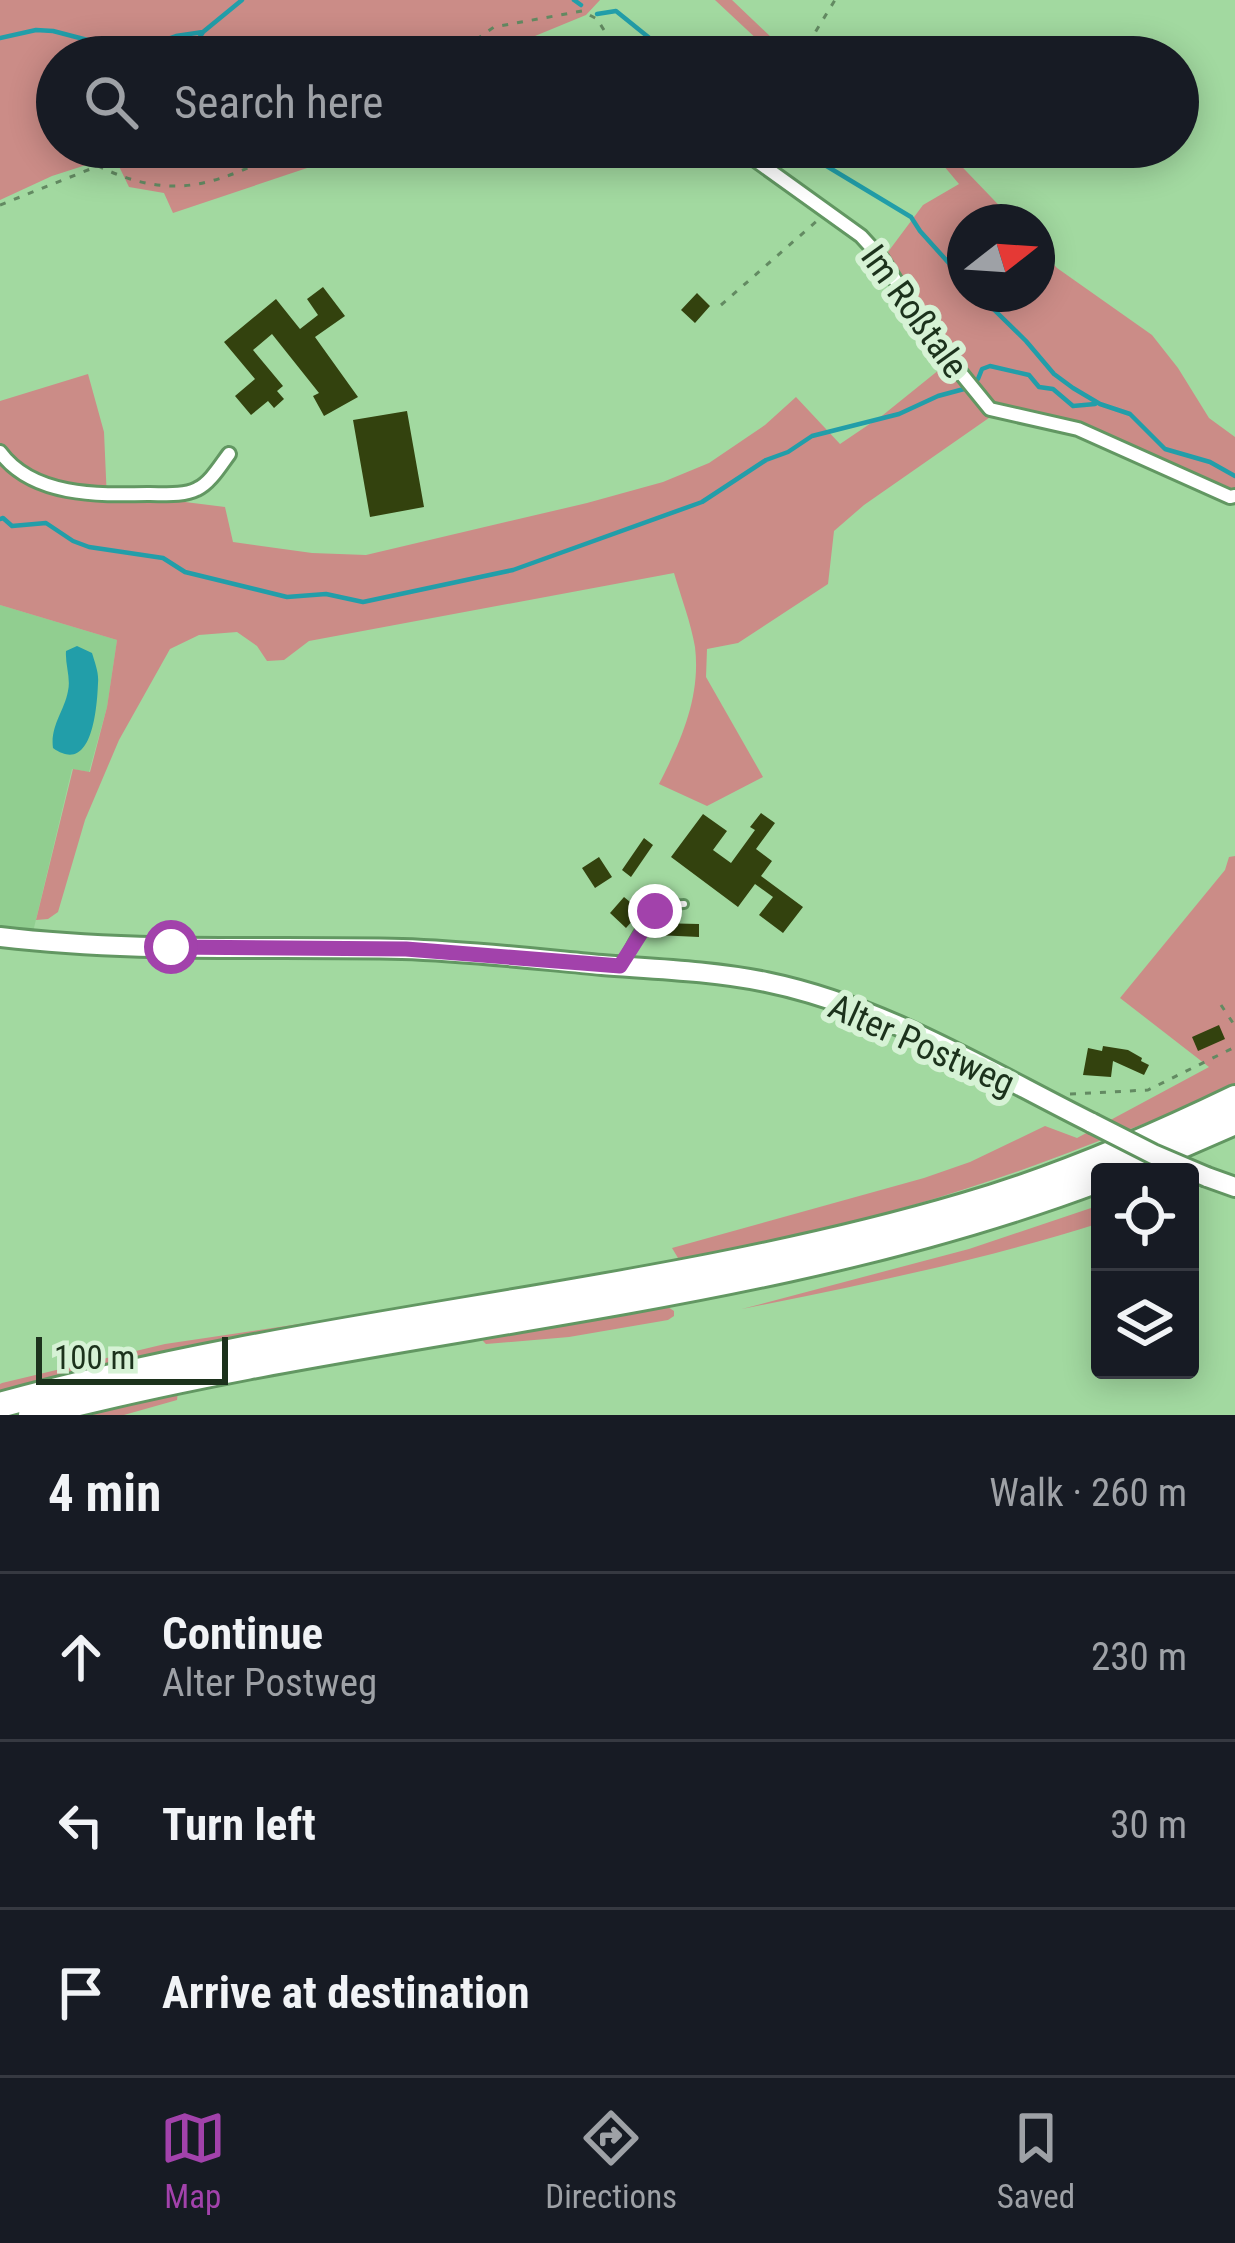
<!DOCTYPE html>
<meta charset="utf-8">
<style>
body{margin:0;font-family:"Roboto Condensed",sans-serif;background:#20242c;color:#f1f3f6}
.controls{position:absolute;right:36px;bottom:36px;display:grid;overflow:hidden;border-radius:12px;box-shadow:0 6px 30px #0003}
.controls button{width:108px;height:108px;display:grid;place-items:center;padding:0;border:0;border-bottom:3px solid #363941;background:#171b24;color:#f1f3f6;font:60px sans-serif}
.compass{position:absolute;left:947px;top:204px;width:108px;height:108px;border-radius:50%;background:#171b24;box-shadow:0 6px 30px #0003;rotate:73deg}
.scale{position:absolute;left:36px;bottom:30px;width:192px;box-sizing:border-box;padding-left:12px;border:6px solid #1c321c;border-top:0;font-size:33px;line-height:42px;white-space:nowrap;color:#1c321c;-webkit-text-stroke:9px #d6f2d5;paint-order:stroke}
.stop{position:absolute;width:36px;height:36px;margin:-27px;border:9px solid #a242ab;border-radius:50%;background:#fff}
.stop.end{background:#a242ab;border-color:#fff;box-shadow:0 3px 12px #0008}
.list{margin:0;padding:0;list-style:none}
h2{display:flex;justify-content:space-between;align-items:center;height:156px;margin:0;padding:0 48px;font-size:51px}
h2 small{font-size:39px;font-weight:400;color:#9ea1a6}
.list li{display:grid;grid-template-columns:78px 1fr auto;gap:36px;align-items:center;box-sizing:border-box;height:168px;padding:0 48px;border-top:3px solid #363941}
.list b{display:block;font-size:45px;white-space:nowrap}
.list p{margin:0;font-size:39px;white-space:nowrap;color:#9ea1a6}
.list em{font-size:39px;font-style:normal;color:#9ea1a6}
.icon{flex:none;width:66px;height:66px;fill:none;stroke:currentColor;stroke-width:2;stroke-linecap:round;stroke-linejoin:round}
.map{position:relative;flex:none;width:1235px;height:1415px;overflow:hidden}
.search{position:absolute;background:#171b24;box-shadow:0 6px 30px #0003;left:36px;right:36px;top:36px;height:132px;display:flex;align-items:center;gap:30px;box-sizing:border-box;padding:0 42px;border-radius:66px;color:#9ea1a6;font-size:45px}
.sheet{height:660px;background:#171b24}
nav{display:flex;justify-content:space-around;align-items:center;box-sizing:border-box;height:168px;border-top:3px solid #363941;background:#171b24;font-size:33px;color:#9ea1a6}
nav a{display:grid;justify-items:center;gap:6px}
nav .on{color:#a242ab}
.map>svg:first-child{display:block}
.built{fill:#91ce90}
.green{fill:#cb8c87}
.water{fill:#229ea9}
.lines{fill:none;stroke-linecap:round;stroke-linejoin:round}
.stream{stroke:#229ea9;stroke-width:4.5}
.building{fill:#33420e}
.lane-casing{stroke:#629762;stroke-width:12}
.street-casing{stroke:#629762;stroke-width:18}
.secondary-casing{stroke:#629762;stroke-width:24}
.highway-casing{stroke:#629762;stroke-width:30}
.path{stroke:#638a62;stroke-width:3;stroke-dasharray:6 9;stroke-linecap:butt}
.lane{stroke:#fff;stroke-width:6}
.street{stroke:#fff;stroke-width:12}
.secondary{stroke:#fff;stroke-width:18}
.highway{stroke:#fff;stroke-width:24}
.secondary-bridge-casing{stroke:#629762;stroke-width:24;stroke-linecap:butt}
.secondary-bridge{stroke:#fff;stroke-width:18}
.route{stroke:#a242ab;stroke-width:15}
.labels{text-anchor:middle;stroke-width:12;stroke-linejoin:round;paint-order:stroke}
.street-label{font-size:36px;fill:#1c321c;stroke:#d6f2d5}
</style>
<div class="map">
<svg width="1235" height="1415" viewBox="0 0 1235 1415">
<rect width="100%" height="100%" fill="#a2d9a0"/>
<path class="built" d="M0,605L117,640L107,707L89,772L72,769L33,932L0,930Z"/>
<path class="green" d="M0,0H600L586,15L518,43L499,57H57V147H360L325,162L173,213L164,193L129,187L114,156L52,176L0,200Z
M715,0H732L792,57H776Z
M928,147H943L1015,222H965V294H1037V246L1057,268L1152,335L1178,368L1209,418L1235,437V494L1076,430L996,413L864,505L834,531L828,584L738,643L707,649L706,677L763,777L707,806L659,784C681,741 701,697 695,647C691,623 681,597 674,573L309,641L284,660L267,661L257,646L237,632L199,635L170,649L119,740L85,820L58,912L48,919L36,920L73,769L90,772L107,707L117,640L0,605V401L88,374L104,432L107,500L177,501L225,507L233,542L312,553L366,555L587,503L663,482L709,463L765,425L796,397L840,444L883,415L950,361L882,260L923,205L959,184Z
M1235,856V1085C1189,1108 1140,1125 1091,1144C997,1181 902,1211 803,1234C762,1244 720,1254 678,1258L672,1248L924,1178L970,1162L1045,1126L1077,1138L1209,1067L1120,998L1225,870L1229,857Z
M1100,1205V1223C983,1260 862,1285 742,1309L969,1249Z
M668,1307L674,1311V1316L668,1320L569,1337L486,1344L483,1341L484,1338Z
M339,1318L343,1319L342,1322L0,1396V1384L2,1383L165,1344Z
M178,1392L177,1400L124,1415H81Z"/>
<path class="water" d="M77,646L92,653C95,663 99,673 98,683C97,709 92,776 53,748C50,726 64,712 68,691C71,678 65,665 66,651Z"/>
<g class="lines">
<path class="stream" d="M574,0L581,5
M597,14L616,11L673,57
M0,38L36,30L53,31L122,49H139L176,36L203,32L242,0
M187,57L203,32
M795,147L911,217L920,231L965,281
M163,160V147
M978,294L1026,341L1054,374L1073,388L1100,404L1130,414L1165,449L1210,462L1235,476
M978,379L982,369L990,366L1029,375L1039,387L1053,389L1073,406L1095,404
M0,519L3,518L12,526L46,523L73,541L89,547L163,558L185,572L287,597L326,594L363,602L513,570L702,502L766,460L788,452L812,436L899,414L938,396L964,389"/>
</g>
<path class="building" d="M323,287L345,316L315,337L358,397L324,416L313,396L319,393L272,334L253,350L283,386L277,391L284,399L274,408L268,401L251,415L235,396L255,379L224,342L276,299L300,329L318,315L307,299Z
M697,293L710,306L695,323L681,310Z
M407,411L424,507L370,517L353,420Z
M761,813L775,823L756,849L772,861L761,876L803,907L783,933L759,915L773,897L755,884L738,907L671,857L703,814L727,831L713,850L731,863L755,830L750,827Z
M644,838L653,845L631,877L622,870Z
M599,857L612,877L595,888L582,868Z
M624,897L641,911L626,928L610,913Z
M656,923L699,924V937L656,935Z
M1219,1025L1225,1039L1198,1051L1192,1037Z
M1103,1046L1128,1050L1142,1058L1141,1061L1149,1065L1144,1075L1113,1061L1111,1077L1083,1075L1088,1048L1102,1051Z"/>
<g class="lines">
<defs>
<path id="lane" d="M622,963C638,934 646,905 684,904"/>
<path id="street" d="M740,149L861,236L882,259L929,334L990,409L1078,429L1230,497L1235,496
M0,452C33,497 99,495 150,494C165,494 183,496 197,489C210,483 220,466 229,454"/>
<path id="secondary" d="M0,937C133,953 268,946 402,949C469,951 536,959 602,965C656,969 713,971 766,982C883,1006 986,1070 1092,1123
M1207,1177L1235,1187"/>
<path id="highway" d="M1120,1172L1235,1122
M0,1405C317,1317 648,1299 964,1206C1057,1179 1148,1140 1235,1098
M31,1415C384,1322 756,1309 1100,1179"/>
</defs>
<use href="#lane" class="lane-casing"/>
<use href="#street" class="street-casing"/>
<use href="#secondary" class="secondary-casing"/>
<use href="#highway" class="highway-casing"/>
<path class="path" d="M452,57L494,27L582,11L597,19L621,57
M800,57L835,0
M0,205L98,166C179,205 219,181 295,147
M721,305L818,220
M1221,1005L1235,1026
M1070,1094L1148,1090L1235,1047"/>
<use href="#lane" class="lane"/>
<use href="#street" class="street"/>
<use href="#secondary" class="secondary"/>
<use href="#highway" class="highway"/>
<defs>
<path id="secondary-bridge" d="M1092,1123L1153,1154L1207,1177"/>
</defs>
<use href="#secondary-bridge" class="secondary-bridge-casing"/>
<use href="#secondary-bridge" class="secondary-bridge"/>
</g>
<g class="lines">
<path class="route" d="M171,947L406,949L620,966L655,911"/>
</g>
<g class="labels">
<g class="street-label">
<text transform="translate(915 311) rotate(54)" y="13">Im Roßtale</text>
<text transform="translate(922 1044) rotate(24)" y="13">Alter Postweg</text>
</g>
</g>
</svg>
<div class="controls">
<button><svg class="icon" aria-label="locate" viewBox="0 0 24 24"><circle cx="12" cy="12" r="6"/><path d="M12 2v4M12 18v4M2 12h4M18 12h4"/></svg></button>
<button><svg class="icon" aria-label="layers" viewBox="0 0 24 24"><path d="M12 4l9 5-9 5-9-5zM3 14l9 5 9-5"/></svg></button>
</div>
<svg class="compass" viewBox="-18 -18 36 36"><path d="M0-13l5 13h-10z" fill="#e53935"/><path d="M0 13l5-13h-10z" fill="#9ea1a6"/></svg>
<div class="scale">100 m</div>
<div class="stop" style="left:171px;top:947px"></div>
<div class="stop end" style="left:655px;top:911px"></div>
<div class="search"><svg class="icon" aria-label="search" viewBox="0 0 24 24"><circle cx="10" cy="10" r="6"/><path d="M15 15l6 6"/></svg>Search here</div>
</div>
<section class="sheet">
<h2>4 min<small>Walk · 260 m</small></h2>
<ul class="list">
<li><svg class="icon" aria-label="ahead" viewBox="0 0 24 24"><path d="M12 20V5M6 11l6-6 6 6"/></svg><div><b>Continue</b><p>Alter Postweg</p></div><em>230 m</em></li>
<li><svg class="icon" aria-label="left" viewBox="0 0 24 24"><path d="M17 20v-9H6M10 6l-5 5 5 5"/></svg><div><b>Turn left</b></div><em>30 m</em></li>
<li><svg class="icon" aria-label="arrive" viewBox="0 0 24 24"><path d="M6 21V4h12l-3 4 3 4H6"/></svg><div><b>Arrive at destination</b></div></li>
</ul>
</section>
<nav>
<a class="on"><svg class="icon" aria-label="map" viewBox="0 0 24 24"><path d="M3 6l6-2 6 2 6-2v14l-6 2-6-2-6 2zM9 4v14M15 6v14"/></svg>Map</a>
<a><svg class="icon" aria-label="directions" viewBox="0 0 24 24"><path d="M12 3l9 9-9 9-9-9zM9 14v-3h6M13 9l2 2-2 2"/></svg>Directions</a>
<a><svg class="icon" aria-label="saved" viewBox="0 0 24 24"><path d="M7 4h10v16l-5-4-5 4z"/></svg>Saved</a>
</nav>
